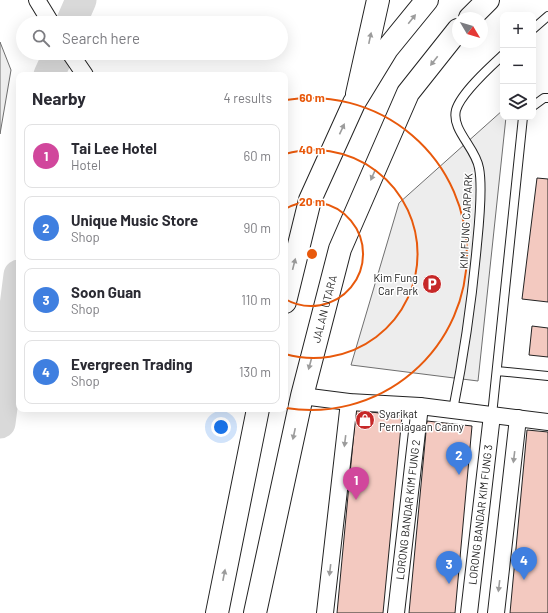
<!DOCTYPE html>
<meta charset="utf-8">
<style>
body{margin:0;font-family:Barlow,sans-serif;background:#f2f2f3;color:#2b2b33}
.controls{position:absolute;right:12px;top:12px;display:grid;overflow:hidden;border-radius:8px;box-shadow:0 4px 16px #0002}
.controls button{width:36px;height:36px;display:grid;place-items:center;padding:0;border:0;border-bottom:1px solid #e1e1e2;background:#fff;color:#2b2b33;font:20px sans-serif}
.compass{position:absolute;left:452px;top:12px;width:36px;height:36px;border-radius:50%;background:#fff;box-shadow:0 4px 16px #0002;rotate:128deg}
.you{position:absolute;left:221px;top:427px;width:14px;height:14px;margin:-10px;border:3px solid #fff;border-radius:50%;background:#1a73e8;box-shadow:0 0 0 6px #1a73e833}
.badge{display:grid;place-items:center;width:26px;height:26px;border-radius:50%;background:#c62828;color:#fff;font-size:13px;font-weight:700}
.pin{position:absolute;translate:-50% -33px;filter:drop-shadow(0 1px 2px #0008)}
.pin::after{content:'';position:absolute;top:21px;width:14px;height:12px;background:inherit;clip-path:polygon(0 0,100% 0,50% 100%)}
.list{margin:0;padding:0;list-style:none}
h2{display:flex;justify-content:space-between;align-items:center;height:52px;margin:0;padding:0 16px;font-size:17px}
h2 small{font-size:13px;font-weight:400;color:#7c7c81}
.list li{display:grid;grid-template-columns:26px 1fr auto;gap:12px;align-items:center;box-sizing:border-box;height:64px;margin:0 8px 8px;padding:0 8px;border:1px solid #e1e1e2;border-radius:8px}
.list b{display:block;font-size:15px;white-space:nowrap}
.list p{margin:0;font-size:13px;white-space:nowrap;color:#7c7c81}
.list em{font-size:13px;font-style:normal;color:#7c7c81}
.icon{flex:none;width:22px;height:22px;fill:none;stroke:currentColor;stroke-width:2;stroke-linecap:round;stroke-linejoin:round}
.map{position:relative;flex:none;width:548px;height:613px;overflow:hidden}
.search{position:absolute;background:#fff;box-shadow:0 4px 16px #0002;left:16px;top:16px;width:272px;height:44px;display:flex;align-items:center;gap:10px;box-sizing:border-box;padding:0 14px;border-radius:22px;color:#7c7c81;font-size:15px}
.panel{position:absolute;background:#fff;box-shadow:0 4px 16px #0002;left:16px;top:72px;width:272px;height:340px;border-radius:8px}
.map>svg:first-child{display:block}
.green{fill:#eee;stroke:#6f6f6f}
.parking{fill:#ededed;stroke:#6f6f6f}
.lines{fill:none;stroke-linecap:round;stroke-linejoin:round}
.river{stroke:#d9d9d9;stroke-width:31}
.building{fill:#f3c9c0;stroke:#222}
.service-casing{stroke:#222;stroke-width:10}
.minor-casing{stroke:#222;stroke-width:18}
.secondary-casing{stroke:#222;stroke-width:24}
.trunk-casing{stroke:#222;stroke-width:24}
.service{stroke:#fff;stroke-width:8}
.minor{stroke:#fff;stroke-width:16}
.secondary{stroke:#fff;stroke-width:22}
.trunk{stroke:#fff;stroke-width:22}
.oneway{fill:#9c9c9c}
.ring{fill:none;stroke:#e8590c;stroke-width:2}
.labels{text-anchor:middle;stroke-width:3;stroke-linejoin:round;paint-order:stroke}
.street-label{font-size:11px;fill:#222;stroke:#fff}
.poi-label{font-size:11px;fill:#222;stroke:#fff;text-anchor:end}
.centre{fill:#e8590c;stroke:#fff;stroke-width:2}
.ring-label{font-size:12px;text-anchor:middle;font-weight:bold;fill:#e8590c;stroke:#fff;stroke-width:3;stroke-linejoin:round;paint-order:stroke}
</style>
<div class="map">
<svg width="548" height="613" viewBox="0 0 548 613">
<rect width="100%" height="100%" fill="#fff"/>
<path class="green" d="M0,42L11,70L0,134Z"/>
<path class="parking" d="M503,110V117H506L478,381L351,365L399,203Z"/>
<g class="lines">
<path class="river" d="M71,23L81,0
M49,75L59,53
M0,423L19,275"/>
</g>
<path class="building" d="M537,178L548,179V302L522,299Z
M532,326L548,328V357L529,355Z
M356,410L402,416L383,613H337Z
M427,421L472,426L455,613H409Z
M527,430L548,432V613H510Z"/>
<g class="lines">
<defs>
<path id="service" d="M533,29L548,16
M533,106L544,98H548
M497,371L548,376
M453,410C464,355 472,300 477,244C479,224 483,188 479,168C476,148 451,130 456,110C461,93 490,67 503,55
M492,415L523,117"/>
<g id="minor">
<path d="M37,0L51,23"/>
<path d="M70,53L85,75"/>
<path d="M302,396L349,402L420,406L548,422"/>
<path d="M325,613L349,402"/>
<path id="s1" d="M396,613L420,406"/>
<path id="s2" d="M469,613L492,415"/>
<path d="M496,613L518,418"/>
</g>
<path id="secondary" d="M357,94L378,0"/>
<g id="trunk">
<path d="M470,18L488,0"/>
<path d="M285,302L310,200L354,103L387,49L427,0"/>
<path d="M217,613L258,409"/>
<path id="s3" d="M255,613L302,396L340,249L408,93L458,30"/>
</g>
</defs>
<use href="#service" class="service-casing"/>
<use href="#minor" class="minor-casing"/>
<use href="#secondary" class="secondary-casing"/>
<use href="#trunk" class="trunk-casing"/>
<use href="#service" class="service"/>
<use href="#minor" class="minor"/>
<use href="#secondary" class="secondary"/>
<use href="#trunk" class="trunk"/>
</g>
<defs><path id="oneway-solid" d="M-6-.8H1V-3.2L6.5 0L1 3.2V.8H-6Z"/></defs>
<g class="oneway">
<use href="#oneway-solid" transform="translate(412 19) rotate(-51)"/>
<use href="#oneway-solid" transform="translate(370 38) rotate(-78)"/>
<use href="#oneway-solid" transform="translate(434 61) rotate(128)"/>
<use href="#oneway-solid" transform="translate(342 129) rotate(-65)"/>
<use href="#oneway-solid" transform="translate(373 175) rotate(114)"/>
<use href="#oneway-solid" transform="translate(294 264) rotate(-76)"/>
<use href="#oneway-solid" transform="translate(310 364) rotate(105)"/>
<use href="#oneway-solid" transform="translate(294 434) rotate(102)"/>
<use href="#oneway-solid" transform="translate(345 441) rotate(97)"/>
<use href="#oneway-solid" transform="translate(514 457) rotate(97)"/>
<use href="#oneway-solid" transform="translate(330 570) rotate(97)"/>
<use href="#oneway-solid" transform="translate(224 575) rotate(-79)"/>
<use href="#oneway-solid" transform="translate(499 586) rotate(97)"/>
</g>
<g class="ring">
<path d="M285 209A52 52 0 1 1 285 299"/>
<path d="M285 154A104 104 0 1 1 285 354"/>
<path d="M286 100A156 156 0 1 1 286 408"/>
</g>
<defs>
<symbol id="parking-disc" viewBox="-11 -11 22 22"><circle r="9.5" fill="#c62828" stroke="#fff"/><path d="M-3.5-5.5H1a3.5 3.5 0 0 1 0 7H-1V5.5H-3.5ZM-1-3.4V-.6H.8a1.4 1.4 0 0 0 0-2.8Z" fill="#fff"/></symbol>
<symbol id="shop-disc" viewBox="-11 -11 22 22"><circle r="9.5" fill="#c62828" stroke="#fff"/><path d="M-5-2.5h2.3a2.7 3.5 0 0 1 5.4 0H5L5.5 6h-11ZM-1.5-2.5h3a1.5 2.3 0 0 0-3 0Z" fill="#fff"/></symbol>
</defs>
<g fill-rule="evenodd">
<use href="#parking-disc" x="421" y="273" width="22" height="22"/>
<use href="#shop-disc" x="354" y="409" width="22" height="22"/>
</g>
<g class="labels">
<g class="street-label">
<text transform="translate(466 221) rotate(-87)" y="4">KIM FUNG CARPARK</text>
<text dy="4" stroke="none"><textPath href="#s3" startOffset="312">JALAN UTARA</textPath></text>
<text dy="4" stroke="none"><textPath href="#s1" startOffset="104">LORONG BANDAR KIM FUNG 2</textPath></text>
<text dy="4" stroke="none"><textPath href="#s2" startOffset="99">LORONG BANDAR KIM FUNG 3</textPath></text>
</g>
<g class="poi-label">
<text x="418" y="282">Kim Fung<tspan x="418" dy="13">Car Park</tspan></text>
<text x="379" y="418" text-anchor="start">Syarikat<tspan x="379" dy="13">Perniagaan Canny</tspan></text>
</g>
</g>
<circle cx="312" cy="254" r="6" class="centre"/>
<g class="ring-label">
<text x="312" y="102">60 m</text>
<text x="312" y="154">40 m</text>
<text x="312" y="206">20 m</text>
</g>
</svg>
<div class="controls">
<button>+</button>
<button>−</button>
<button><svg class="icon" aria-label="layers" viewBox="0 0 24 24"><path d="M12 4l9 5-9 5-9-5zM3 14l9 5 9-5"/></svg></button>
</div>
<svg class="compass" viewBox="-18 -18 36 36"><path d="M0-13l5 13h-10z" fill="#e53935"/><path d="M0 13l5-13h-10z" fill="#7c7c81"/></svg>
<div class="you"></div>
<div class="pin badge" style="left:356px;top:500px;background:#d1479c">1</div>
<div class="pin badge" style="left:459px;top:475px;background:#3f7fe0">2</div>
<div class="pin badge" style="left:449px;top:584px;background:#3f7fe0">3</div>
<div class="pin badge" style="left:524px;top:580px;background:#3f7fe0">4</div>
<div class="search"><svg class="icon" aria-label="search" viewBox="0 0 24 24"><circle cx="10" cy="10" r="6"/><path d="M15 15l6 6"/></svg>Search here</div>
<section class="panel">
<h2>Nearby<small>4 results</small></h2>
<ul class="list">
<li><span class="badge" style="background:#d1479c">1</span><div><b>Tai Lee Hotel</b><p>Hotel</p></div><em>60 m</em></li>
<li><span class="badge" style="background:#3f7fe0">2</span><div><b>Unique Music Store</b><p>Shop</p></div><em>90 m</em></li>
<li><span class="badge" style="background:#3f7fe0">3</span><div><b>Soon Guan</b><p>Shop</p></div><em>110 m</em></li>
<li><span class="badge" style="background:#3f7fe0">4</span><div><b>Evergreen Trading</b><p>Shop</p></div><em>130 m</em></li>
</ul>
</section>
</div>
